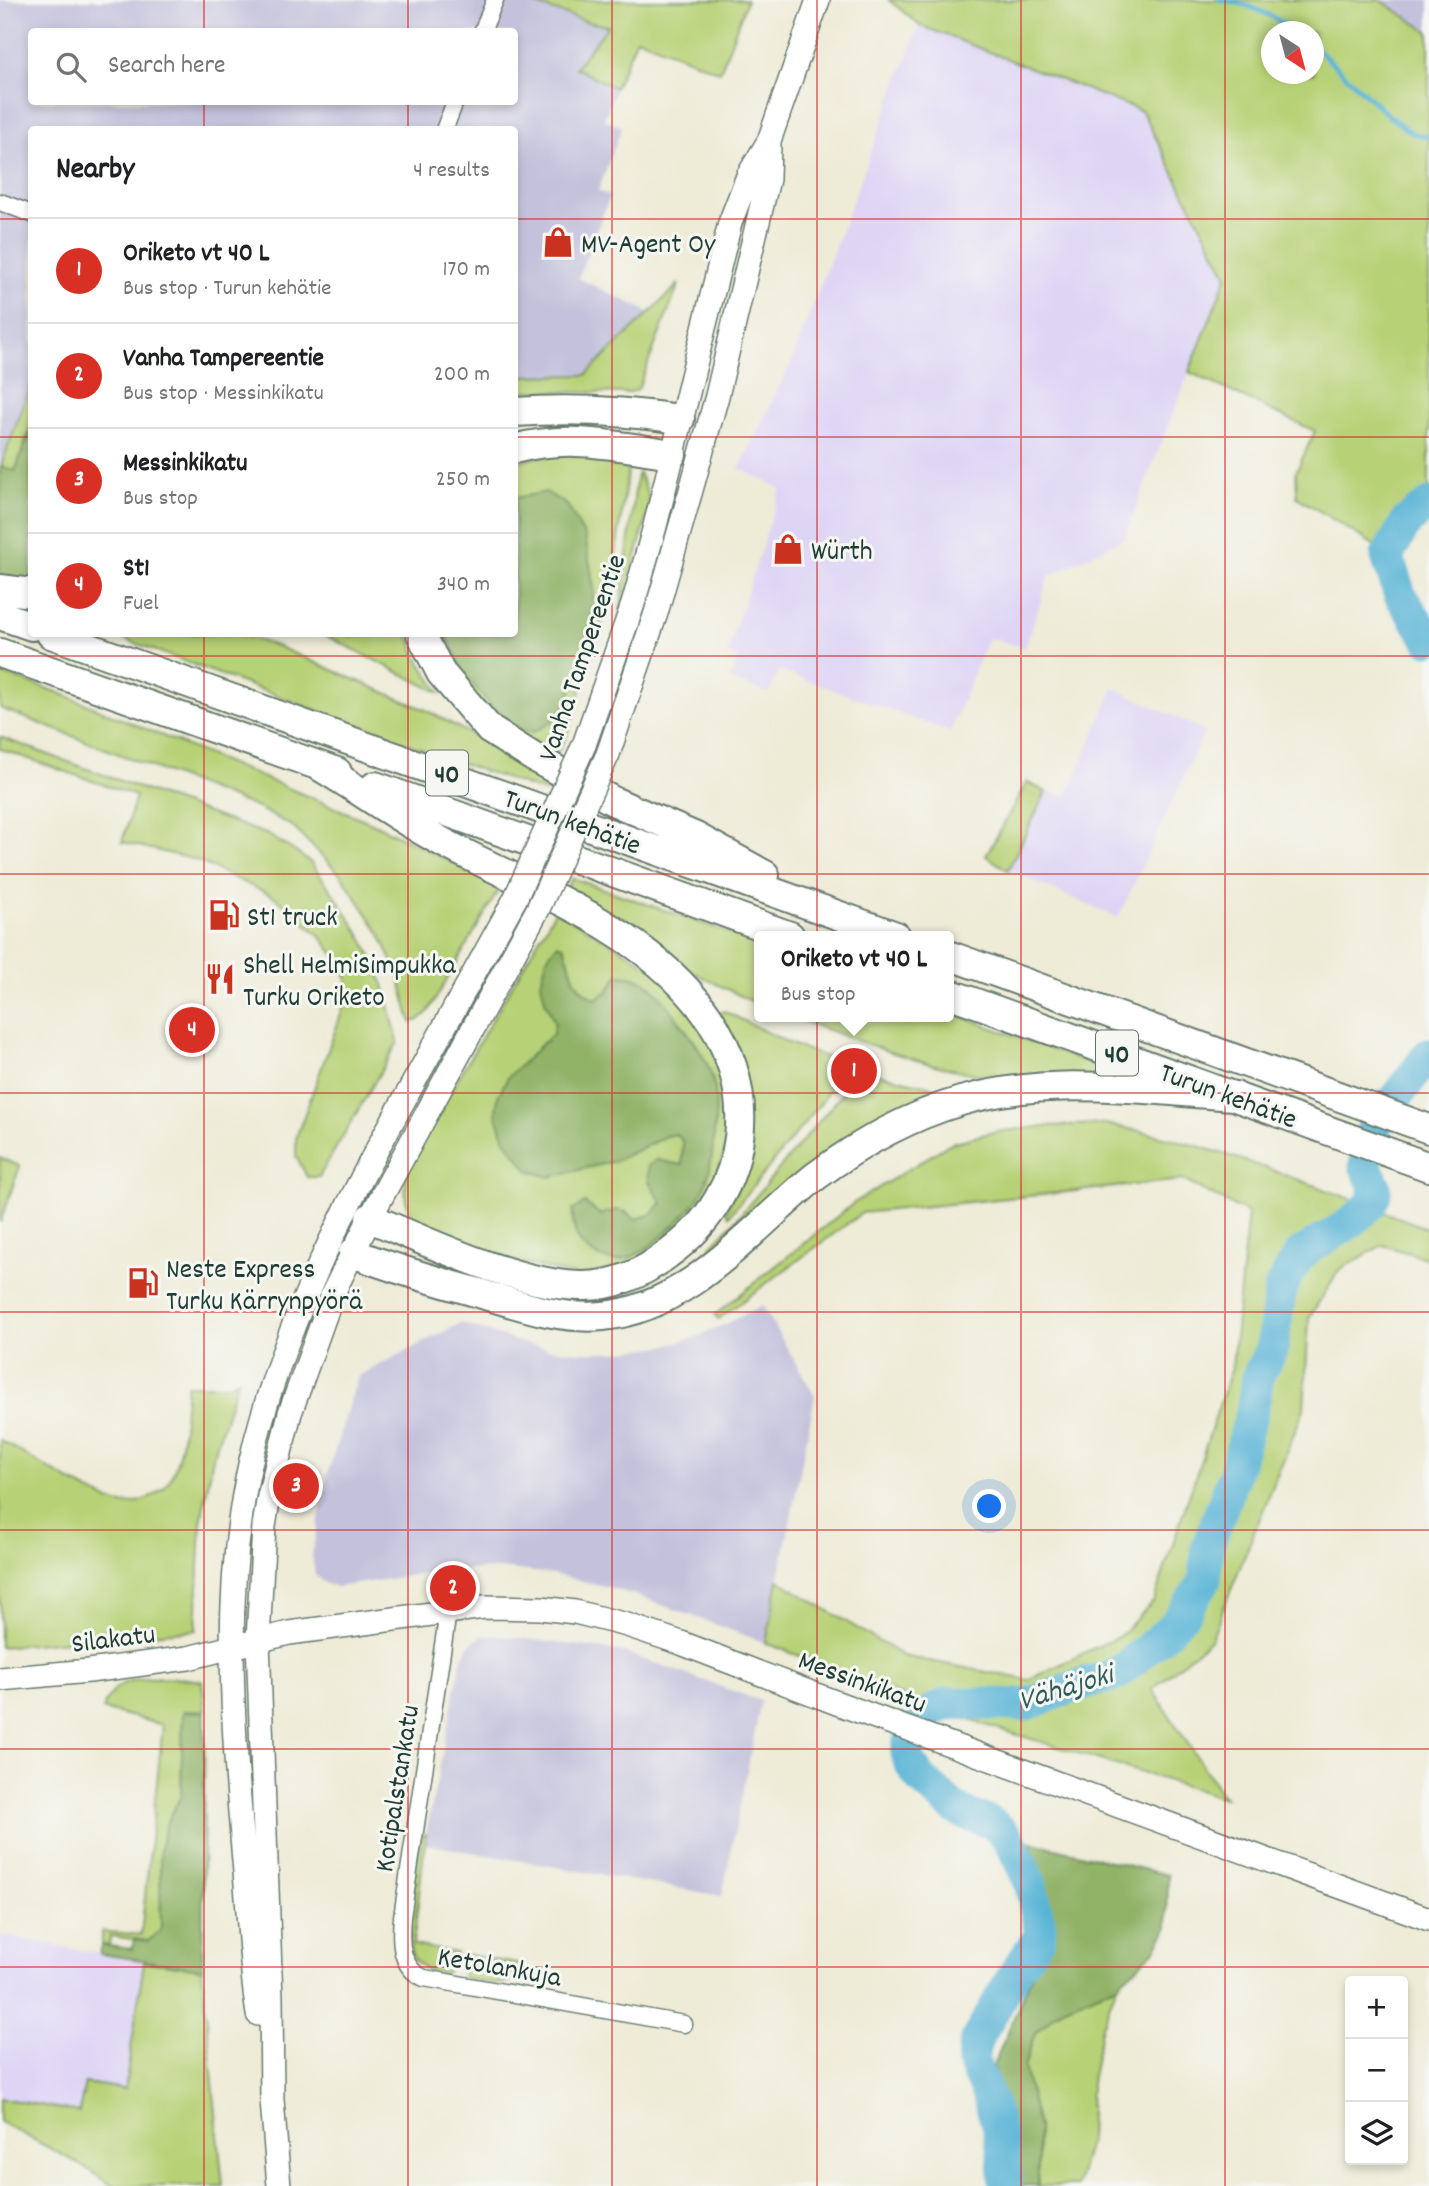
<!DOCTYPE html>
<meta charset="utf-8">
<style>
body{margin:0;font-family:Dekko,sans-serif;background:#f6f6f6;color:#202124}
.controls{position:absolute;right:21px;bottom:21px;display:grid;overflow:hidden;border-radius:7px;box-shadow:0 4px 10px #0003}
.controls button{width:63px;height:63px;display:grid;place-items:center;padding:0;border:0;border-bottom:2px solid #e0e0e0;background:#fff;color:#202124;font:35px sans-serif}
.compass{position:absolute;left:1261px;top:21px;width:63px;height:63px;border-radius:50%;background:#fff;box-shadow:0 4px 10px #0003;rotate:144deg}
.you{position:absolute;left:990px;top:1507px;width:24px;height:24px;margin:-18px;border:5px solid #fff;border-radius:50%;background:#1a73e8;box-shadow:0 0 0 10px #1a73e833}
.badge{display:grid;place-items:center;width:46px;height:46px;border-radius:50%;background:#d93025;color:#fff;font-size:23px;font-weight:700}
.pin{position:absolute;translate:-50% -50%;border:4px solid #fff;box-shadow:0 2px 7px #0006}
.popup{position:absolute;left:754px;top:931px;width:200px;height:91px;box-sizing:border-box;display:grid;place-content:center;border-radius:7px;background:#fff;filter:drop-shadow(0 2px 5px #0005);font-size:23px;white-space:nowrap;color:#757577}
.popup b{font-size:26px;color:#202124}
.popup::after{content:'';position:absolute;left:50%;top:100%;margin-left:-14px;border:14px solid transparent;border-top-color:#fff}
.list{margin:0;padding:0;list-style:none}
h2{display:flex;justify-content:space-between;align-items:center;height:91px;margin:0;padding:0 28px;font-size:30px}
h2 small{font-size:23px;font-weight:400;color:#757577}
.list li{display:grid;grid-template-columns:46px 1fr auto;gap:21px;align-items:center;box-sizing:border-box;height:105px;padding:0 28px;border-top:2px solid #e0e0e0}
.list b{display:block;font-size:26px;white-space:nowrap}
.list p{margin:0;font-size:23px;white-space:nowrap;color:#757577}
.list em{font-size:23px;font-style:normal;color:#757577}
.icon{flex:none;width:38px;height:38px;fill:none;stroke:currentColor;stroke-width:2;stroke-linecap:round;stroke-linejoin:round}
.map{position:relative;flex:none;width:1429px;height:2186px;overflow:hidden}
.search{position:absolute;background:#fff;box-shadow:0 4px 10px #0003;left:28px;top:28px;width:490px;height:77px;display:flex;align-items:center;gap:18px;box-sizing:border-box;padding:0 24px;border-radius:7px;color:#757577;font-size:26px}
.panel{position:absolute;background:#fff;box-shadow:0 4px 10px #0003;left:28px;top:126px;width:490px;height:511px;border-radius:7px}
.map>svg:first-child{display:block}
.built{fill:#ded5f5}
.industrial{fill:#c3c1db;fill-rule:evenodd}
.green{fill:#b7d176;stroke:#6b8755;stroke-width:2;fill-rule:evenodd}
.forest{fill:#91b367;stroke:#58784e;stroke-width:2}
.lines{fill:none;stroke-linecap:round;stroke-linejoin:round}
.stream{stroke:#58b4d6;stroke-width:5}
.river{stroke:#58b4d6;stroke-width:33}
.street-casing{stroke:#677a6d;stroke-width:19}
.secondary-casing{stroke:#677a6d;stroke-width:26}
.highway-casing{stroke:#677a6d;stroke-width:32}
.street{stroke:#fff;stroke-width:16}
.secondary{stroke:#fff;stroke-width:23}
.highway{stroke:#fff;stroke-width:28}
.secondary-bridge-casing{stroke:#677a6d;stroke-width:26;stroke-linecap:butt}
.secondary-bridge{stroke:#fff;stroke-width:23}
.grid{fill:none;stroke:#d62828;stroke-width:2;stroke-opacity:0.55}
.labels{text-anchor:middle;stroke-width:6;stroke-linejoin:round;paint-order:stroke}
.shield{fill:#f6f6f2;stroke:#60746d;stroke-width:2}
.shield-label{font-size:26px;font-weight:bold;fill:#1f3d34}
.poi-label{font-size:28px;fill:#1f3d34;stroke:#f6f6f2;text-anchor:start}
.street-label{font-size:28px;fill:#1f3d34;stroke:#f6f6f2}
.water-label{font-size:30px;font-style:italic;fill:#2d5b5c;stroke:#f6f6f2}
</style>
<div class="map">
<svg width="1429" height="2186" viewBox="0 0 1429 2186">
<rect width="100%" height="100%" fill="#f6f6f2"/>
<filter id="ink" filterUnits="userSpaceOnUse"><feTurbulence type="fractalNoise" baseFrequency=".0143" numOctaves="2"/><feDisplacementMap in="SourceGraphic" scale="14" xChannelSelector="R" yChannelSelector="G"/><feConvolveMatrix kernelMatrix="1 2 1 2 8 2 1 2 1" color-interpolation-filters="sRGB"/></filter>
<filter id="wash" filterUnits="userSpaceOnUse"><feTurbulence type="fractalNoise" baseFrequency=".00686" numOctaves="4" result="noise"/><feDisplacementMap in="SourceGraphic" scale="28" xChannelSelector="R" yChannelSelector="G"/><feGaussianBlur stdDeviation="1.57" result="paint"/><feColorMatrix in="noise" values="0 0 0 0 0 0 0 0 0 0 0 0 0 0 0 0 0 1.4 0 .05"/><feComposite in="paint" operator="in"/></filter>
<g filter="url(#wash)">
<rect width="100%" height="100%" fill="#eeebd7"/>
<path class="built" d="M919,25L1142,111L1227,276L1124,538L1049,576L1025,648L988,638L950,732L779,670L769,693L730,680L738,658L727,654L781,488L739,469L791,363Z
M1114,688L1205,731L1118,918L1008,870L1046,792L1067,795Z
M0,1935L144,1962L125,2089L80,2112L0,2098Z"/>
<path class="industrial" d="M0,0H747L720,72L636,38L604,119L622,127L598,191L610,196L578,278L651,313L586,375L515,376L514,130H32L31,385L0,468ZM32,32H514V102H32Z
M1380,0H1429V32Z
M762,1305L815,1396L766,1643L635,1595L604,1586L551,1574L510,1569L447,1570L337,1587L324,1583L315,1574L312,1555L328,1472L358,1376L461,1323L516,1341L549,1349L581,1352H614L664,1346L696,1337L730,1322Z
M493,1635L621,1651L761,1701L722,1896L424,1844L462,1657L473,1641L483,1636Z"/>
<path class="green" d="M522,0H747L720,72L637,38L615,88L575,68L608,26L588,22Z
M889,0H1380L1429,32V489L1377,547L1297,497L1296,472L1315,431L1189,372L1227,276L1142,111L919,25ZM1272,32H1314V74H1272Z
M679,284L638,389L629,393L515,391V376L586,375Z
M31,385V424L15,472L1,466Z
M573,454L615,457L629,462L609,601L566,737L555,756L523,739L472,698L431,634H447L451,645L511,724L525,732H534L565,708L581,664L590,628L594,589L585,537L567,505L546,493L515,498V463L537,457Z
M639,473L648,494L649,509L619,619L637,475Z
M111,634H238L279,647L426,710L552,778L545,792L440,756Z
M323,634H348L350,636L408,634L418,659L440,693Z
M0,673L57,692L372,823L501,886L428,1012L419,1020L411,1022L399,976L379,932L342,876L292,826L258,808L0,708Z
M0,737L268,835L293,850L311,863L338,900L364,941L384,985L398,1042L319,1177H307L296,1156V1138L347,998V977L336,957L320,936L275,897L196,860L122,842L136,796L0,749Z
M1027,782L1046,792L1008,870L986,856Z
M572,878L759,943V1005L688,970L565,890Z
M556,910L656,970L707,1025L735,1119L707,1207L630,1266L578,1276L497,1257L419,1224C400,1207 403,1182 411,1159ZM569,960C573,979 577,990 596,999L608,991L618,975L680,1022L697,1045L716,1108L710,1163L675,1226L644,1251L616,1261L594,1210L601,1215L625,1211L636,1219L650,1215L662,1203L658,1194L657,1160L682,1166L683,1142L676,1134L666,1136L615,1161L549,1177L537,1048L553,1035L555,1023L545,1001Z
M724,1011L791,1044L844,1064L821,1103L729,1216L726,1212L742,1178L720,1013Z
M949,1012L1131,1078C1078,1078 1023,1082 971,1073C909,1062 851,1038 792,1017H948Z
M862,1070L957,1093L693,1266L742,1213Z
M1105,1124C1216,1144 1323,1189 1429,1229V1259L1383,1245L1339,1270L1309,1318L1304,1409L1211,1639L1152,1689L1224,1798L956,1716L766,1643L778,1580L903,1656L1028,1680L1120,1636L1154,1601L1232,1367L1248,1213L1183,1180L862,1213L718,1319L715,1315L854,1203L951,1143L994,1132L1047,1126Z
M0,1158L20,1166L0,1223Z
M238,1379L213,1457L201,1522L196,1630L0,1647V1440C21,1452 105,1505 124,1504C137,1504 159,1496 167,1484C184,1461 184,1412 187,1385H230Z
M172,1677L202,1681L205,1712L183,1711L181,1796L166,1825L160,1849L161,1930L148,1941L110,1936L109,1946L102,1945V1931L141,1935L163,1725L103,1709C115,1674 142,1679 172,1677Z
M426,1834L413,1945L456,1953L451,1967L444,1974C430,1971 419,1968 412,1955C404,1936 418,1859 421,1835Z
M463,1954L518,1964C515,1994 484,1982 464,1978L461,1970Z
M144,1962L202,1969L223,2186H113L78,2163L0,2122V2098L79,2112L85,2083L125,2089Z
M1117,1985L1102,2026L1091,2082L1089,2141L1077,2186H1038L1024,2067L1035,2033L1063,2008Z"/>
<path class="forest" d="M31,430V583L0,575V468L1,466L15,471Z
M546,492L567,505L585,537L594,589L590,628L581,664L565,708L550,723L534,732H525L511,724L493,708L464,675L447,634H514L515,498Z
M557,944L564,946C573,970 570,988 596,999L608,991L618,975C649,973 665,1001 681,1024C692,1040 705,1055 711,1074C718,1092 716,1113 714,1132C713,1151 711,1177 701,1194C688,1216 641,1261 615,1261C605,1260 594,1255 586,1249C575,1239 572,1225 573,1210L585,1203L601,1215C617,1208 622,1209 636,1219L650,1215L662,1203L649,1181L648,1166L657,1160L682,1165L683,1142L676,1134L666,1136L615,1161L549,1177L528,1170L505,1140L496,1113L498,1096L508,1077L553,1034L555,1023L545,1001L541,982L547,958Z
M183,1711L205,1712L202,1969L100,1954L102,1945L132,1949L134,1939L148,1941L161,1930L160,1849L166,1825L181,1796Z
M1030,1842L1168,1875L1167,1929L1154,1951L1117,1985L1063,2008L1035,2033L1024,2067L1038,2126V2185L1012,2186L1017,2158L993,2066L1049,1936L1051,1923Z"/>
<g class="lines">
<path class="stream" d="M1220,0C1248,3 1273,15 1295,32
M1314,46L1389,116L1412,133L1429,137"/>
<path class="river" d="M1429,504L1407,521L1387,556L1400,595L1429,639
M1005,2186C1006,2156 999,2126 989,2098C981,2075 968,2067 976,2041L1017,1969L1039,1938L1040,1928L1030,1882L1010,1841L1003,1833L992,1823L963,1813L952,1806L920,1778L910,1763L907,1753L910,1737L928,1713L949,1703L1024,1705L1087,1682L1116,1675L1167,1632L1183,1614L1205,1580L1207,1548L1236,1469L1252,1411L1258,1375L1272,1349L1281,1286L1300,1254L1352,1222L1371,1204L1375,1194V1186L1365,1165L1369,1138L1376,1124L1429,1054"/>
</g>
</g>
<g filter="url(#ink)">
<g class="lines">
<defs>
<path id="street" d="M482,32L495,0
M444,130L455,102
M0,202L32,214
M448,1612L402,1917C400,1939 399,1968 424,1978L684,2024"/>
<path id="secondary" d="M584,745L633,604L655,526L730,223L748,176L769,141L818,0
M608,754L656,613L693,483L717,396L768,179L769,144
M0,1679L89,1671L188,1658L289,1633L484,1607L541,1608L575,1612L627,1625L681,1643L837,1703L1429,1919
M258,2014C250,1964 249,1912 244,1861C233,1729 221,1590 251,1460C282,1328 343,1209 409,1091C444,1027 479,963 515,899
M279,2186L272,2100L271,1999L258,1640L264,1526L269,1496L290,1413L333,1293L370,1218L538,909"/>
<path id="highway" d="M514,412C569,408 626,411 680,419
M514,449C568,434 619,446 672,454
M0,589L32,593
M0,615L32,626
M51,634L896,936
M421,634L441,673L490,730L533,757L613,801L696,837L765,875
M0,653L337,772
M319,766C363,792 405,823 450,846C536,891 635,925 698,1003C763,1084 753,1193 668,1254C643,1273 612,1287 580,1286C518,1285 428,1242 370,1218
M375,786L790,936
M948,955L1429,1129
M948,993L1429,1167
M353,1253C394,1269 436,1281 479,1293C519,1305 560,1320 603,1316C690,1308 752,1227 816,1176C859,1144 910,1116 961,1101C1050,1075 1144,1090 1235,1096"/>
</defs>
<use href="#street" class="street-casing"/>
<use href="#secondary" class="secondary-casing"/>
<use href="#highway" class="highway-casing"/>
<use href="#street" class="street"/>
<use href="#secondary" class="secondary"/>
<use href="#highway" class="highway"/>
<defs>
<path id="secondary-bridge" d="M515,899L584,745
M538,909L608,754"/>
</defs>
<use href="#secondary-bridge" class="secondary-bridge-casing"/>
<use href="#secondary-bridge" class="secondary-bridge"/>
</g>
</g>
<path class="grid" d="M204,0V32M408,0V32M612,0V2186M817,0V2186M1021,0V2186M1225,0V2186M204,102V130M408,102V130M0,219H32M514,219H1429M0,437H32M514,437H1429M204,634V2186M408,634V2186M0,656H1429M0,874H1429M0,1093H1429M0,1312H1429M0,1530H1429M0,1749H1429M0,1967H1429"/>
<defs>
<symbol id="shop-bare" viewBox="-9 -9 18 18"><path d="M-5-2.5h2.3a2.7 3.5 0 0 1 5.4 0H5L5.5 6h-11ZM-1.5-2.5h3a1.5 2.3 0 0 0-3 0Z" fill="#c8321e" stroke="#f6f6f2" stroke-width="2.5" paint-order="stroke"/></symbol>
<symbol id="fuel-bare" viewBox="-9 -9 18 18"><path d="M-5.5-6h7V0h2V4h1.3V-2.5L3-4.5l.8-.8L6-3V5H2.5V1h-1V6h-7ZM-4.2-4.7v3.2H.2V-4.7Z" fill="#c8321e" stroke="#f6f6f2" stroke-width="2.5" paint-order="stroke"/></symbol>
<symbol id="restaurant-bare" viewBox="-9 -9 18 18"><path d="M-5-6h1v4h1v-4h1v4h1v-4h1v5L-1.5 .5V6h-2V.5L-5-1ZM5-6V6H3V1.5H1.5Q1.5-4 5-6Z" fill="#c8321e" stroke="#f6f6f2" stroke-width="2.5" paint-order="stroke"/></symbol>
</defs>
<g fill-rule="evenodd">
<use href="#shop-bare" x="536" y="220" width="44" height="44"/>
<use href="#shop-bare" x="766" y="527" width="44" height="44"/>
<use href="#fuel-bare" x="202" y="893" width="44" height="44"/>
<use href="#restaurant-bare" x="198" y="957" width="44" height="44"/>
<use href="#fuel-bare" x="121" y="1261" width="44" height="44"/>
</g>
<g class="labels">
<g class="shield">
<rect x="426" y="750.5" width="42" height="45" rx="5"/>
<rect x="1096" y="1030.5" width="42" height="45" rx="5"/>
</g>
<g class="shield-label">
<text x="447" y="782">40</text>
<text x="1117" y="1062">40</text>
</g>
<g class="poi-label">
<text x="581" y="252">MV-Agent Oy</text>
<text x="811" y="559">Würth</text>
<text x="247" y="925">St1 truck</text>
<text x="243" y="973">Shell HelmiSimpukka<tspan x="243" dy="32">Turku Oriketo</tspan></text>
<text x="166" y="1277">Neste Express<tspan x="166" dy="32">Turku Kärrynpyörä</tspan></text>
</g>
<g class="street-label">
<text transform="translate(580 657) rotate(-71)" y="10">Vanha Tampereentie</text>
<text transform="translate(573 820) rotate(20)" y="10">Turun kehätie</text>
<text transform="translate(1229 1094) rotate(20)" y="10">Turun kehätie</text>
<text transform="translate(113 1637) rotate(-7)" y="10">Silakatu</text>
<text transform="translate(863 1680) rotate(20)" y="10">Messinkikatu</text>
<text transform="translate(395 1788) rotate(-81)" y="10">Kotipalstankatu</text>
<text transform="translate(500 1965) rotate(10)" y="10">Ketolankuja</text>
</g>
<g class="water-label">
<text transform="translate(1065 1686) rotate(-17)" y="10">Vähäjoki</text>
</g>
</g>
</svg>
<div class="controls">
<button>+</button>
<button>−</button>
<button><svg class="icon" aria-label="layers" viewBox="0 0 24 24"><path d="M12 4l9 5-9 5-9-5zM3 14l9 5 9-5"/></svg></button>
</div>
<svg class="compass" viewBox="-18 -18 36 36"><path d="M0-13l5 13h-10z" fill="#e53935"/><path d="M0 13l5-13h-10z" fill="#757577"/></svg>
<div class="you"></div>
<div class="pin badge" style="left:854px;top:1071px">1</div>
<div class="popup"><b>Oriketo vt 40 L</b>Bus stop</div>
<div class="pin badge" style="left:453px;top:1588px">2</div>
<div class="pin badge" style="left:296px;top:1486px">3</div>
<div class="pin badge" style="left:192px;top:1030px">4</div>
<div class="search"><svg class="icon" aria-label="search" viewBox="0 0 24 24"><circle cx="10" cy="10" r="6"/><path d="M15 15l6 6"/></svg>Search here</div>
<section class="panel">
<h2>Nearby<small>4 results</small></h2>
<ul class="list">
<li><span class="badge">1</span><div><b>Oriketo vt 40 L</b><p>Bus stop · Turun kehätie</p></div><em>170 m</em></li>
<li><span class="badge">2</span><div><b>Vanha Tampereentie</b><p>Bus stop · Messinkikatu</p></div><em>200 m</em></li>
<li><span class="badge">3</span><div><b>Messinkikatu</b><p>Bus stop</p></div><em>250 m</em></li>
<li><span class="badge">4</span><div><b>St1</b><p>Fuel</p></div><em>340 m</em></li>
</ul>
</section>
</div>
